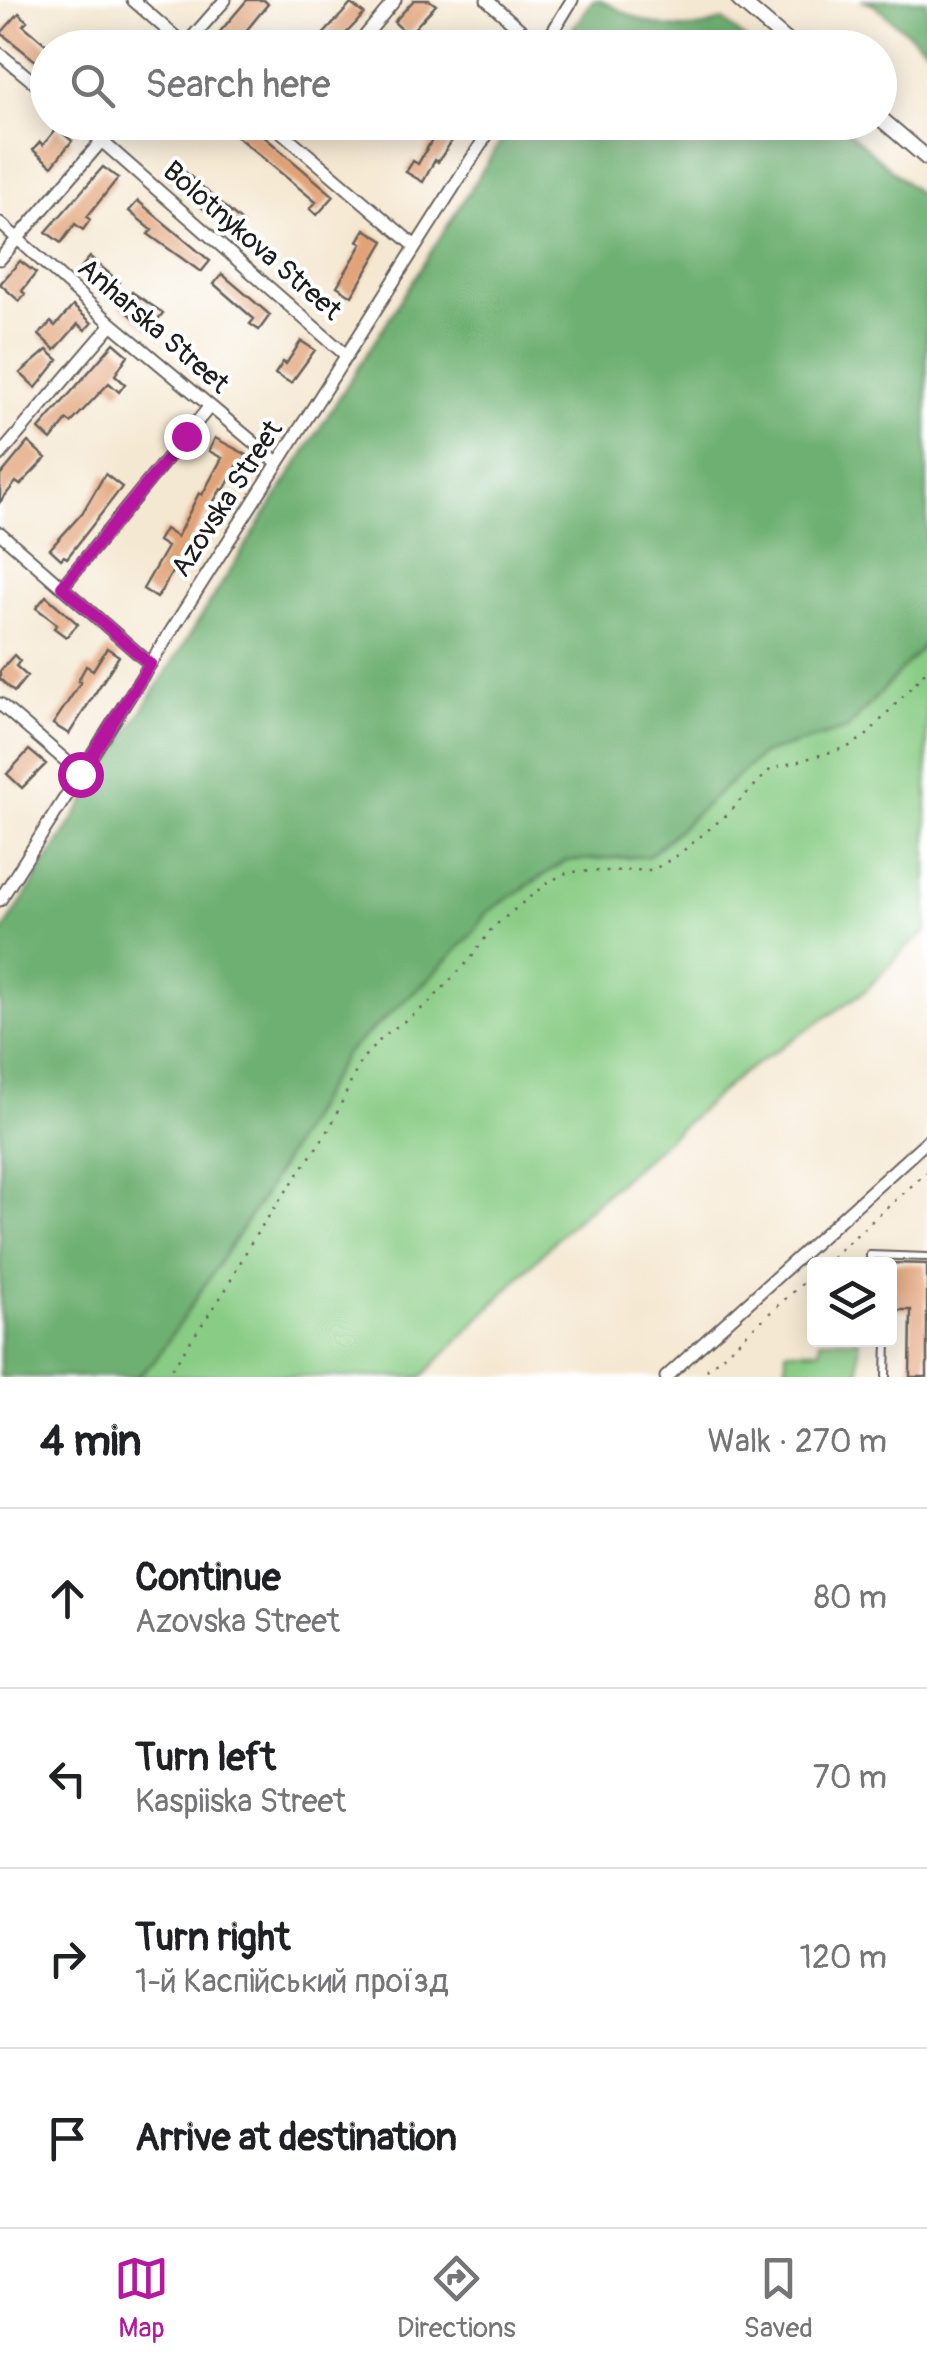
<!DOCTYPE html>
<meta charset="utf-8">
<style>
body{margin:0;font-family:Pangolin,sans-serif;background:#f2f2f2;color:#202124}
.controls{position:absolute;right:30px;bottom:30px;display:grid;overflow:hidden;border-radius:10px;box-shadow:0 5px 25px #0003}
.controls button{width:90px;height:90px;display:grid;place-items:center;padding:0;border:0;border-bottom:2px solid #e0e0e0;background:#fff;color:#202124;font:50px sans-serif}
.stop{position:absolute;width:30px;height:30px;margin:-22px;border:8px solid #b5179e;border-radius:50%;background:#fff}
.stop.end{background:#b5179e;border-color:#fff;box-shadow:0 2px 10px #0008}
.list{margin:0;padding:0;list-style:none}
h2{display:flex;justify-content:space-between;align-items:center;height:130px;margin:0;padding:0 40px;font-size:42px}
h2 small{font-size:32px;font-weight:400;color:#757577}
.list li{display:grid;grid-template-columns:65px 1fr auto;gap:30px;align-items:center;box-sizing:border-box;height:180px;padding:0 40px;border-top:2px solid #e0e0e0}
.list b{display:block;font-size:38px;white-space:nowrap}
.list p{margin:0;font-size:32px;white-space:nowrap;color:#757577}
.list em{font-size:32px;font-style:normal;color:#757577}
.icon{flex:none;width:55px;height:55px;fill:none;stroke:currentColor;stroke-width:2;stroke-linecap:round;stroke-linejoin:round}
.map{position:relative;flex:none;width:927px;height:1377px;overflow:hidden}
.search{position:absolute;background:#fff;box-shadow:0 5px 25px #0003;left:30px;right:30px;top:30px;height:110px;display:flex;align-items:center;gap:25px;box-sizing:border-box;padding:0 35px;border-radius:55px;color:#757577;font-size:38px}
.sheet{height:850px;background:#fff}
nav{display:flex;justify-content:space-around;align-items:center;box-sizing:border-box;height:140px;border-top:2px solid #e0e0e0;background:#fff;font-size:28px;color:#757577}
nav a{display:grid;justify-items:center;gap:5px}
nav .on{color:#b5179e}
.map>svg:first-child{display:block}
.green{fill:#89cc85;stroke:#527450;stroke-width:2.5}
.forest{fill:#6eb072;stroke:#456647;stroke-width:2.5}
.building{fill:#e2a277}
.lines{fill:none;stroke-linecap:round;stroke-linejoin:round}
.service-casing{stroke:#68635c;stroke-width:10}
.minor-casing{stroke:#68635c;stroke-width:15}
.tertiary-casing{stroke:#68635c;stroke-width:18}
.path{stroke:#68635c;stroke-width:2.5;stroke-dasharray:2.5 8;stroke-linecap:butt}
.service{stroke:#fff;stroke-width:6}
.minor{stroke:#fff;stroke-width:11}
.tertiary{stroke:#fff;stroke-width:14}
.route{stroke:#b5179e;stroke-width:12}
.labels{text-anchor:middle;stroke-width:8;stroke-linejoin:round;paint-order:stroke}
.street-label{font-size:28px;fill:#1c1c1c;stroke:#fff}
</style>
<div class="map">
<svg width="927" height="1377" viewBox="0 0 927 1377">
<rect width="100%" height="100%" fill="#fff"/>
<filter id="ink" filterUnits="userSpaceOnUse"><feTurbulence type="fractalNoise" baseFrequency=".01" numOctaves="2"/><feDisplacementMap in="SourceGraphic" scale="20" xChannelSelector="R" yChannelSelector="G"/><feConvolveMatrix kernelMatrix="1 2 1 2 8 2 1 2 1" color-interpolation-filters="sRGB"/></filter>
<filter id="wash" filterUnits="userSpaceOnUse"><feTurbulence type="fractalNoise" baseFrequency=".0048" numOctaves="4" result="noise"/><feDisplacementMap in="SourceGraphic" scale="40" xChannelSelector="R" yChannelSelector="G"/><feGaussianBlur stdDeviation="2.25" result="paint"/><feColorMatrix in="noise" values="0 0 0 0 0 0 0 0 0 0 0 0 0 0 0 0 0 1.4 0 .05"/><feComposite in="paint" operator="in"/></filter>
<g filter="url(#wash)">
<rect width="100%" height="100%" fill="#f5e8d2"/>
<path class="green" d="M927,642V932L906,948L865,991L740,1075L570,1225L422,1377H136L147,1368L260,1201L345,1054L430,978L486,913L566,861L649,856L762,754L847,729Z
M820,1340H859V1377H786V1350H820Z"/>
<path class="forest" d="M593,0H600C641,21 677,40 723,20L754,47H559Z
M861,0H927V49L873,4Z
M512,123H838L927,201V642L847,729L762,754L649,856L565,861L486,913L475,931L430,978L345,1054L260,1201L154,1362L136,1377H0V936Z"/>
<g id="blocks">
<path class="building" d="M247,0H264L268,4L232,48H222L213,40Z
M414,0H429L436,5L408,35L394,22Z
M351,4L364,14L356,23L332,48H311Z
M19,13L27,21L23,25L48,46V71L1,33Z
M247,122L334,196L317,215L310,209L316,202L235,135Z
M435,122L457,133L438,162L435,160L423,182L406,172L413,161L418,164L436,133L430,130Z
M57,128L72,141L52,166L33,150L40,142L43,145Z
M174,162L243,223L232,234L163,173Z
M103,167L118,178L87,217L90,220L83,230L75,224L61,243L46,232Z
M138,201L210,261L201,272L148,234L152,230L129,211Z
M365,229L384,241L352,296L337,286L362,244L358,241Z
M90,257L119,282L107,296L78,271Z
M20,261L36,273L22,291L25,294L19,301L0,284Z
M222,274L270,315L259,330L250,324L254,319L214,284Z
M132,292L163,313L149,330L120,306Z
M73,306L92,323L85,330L78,324L55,350L39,335L51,322L55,326Z
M301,341L315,350L291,383L275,374L283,362L286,364Z
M114,343L128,355L115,375L125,384L119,392L109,383L71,423L67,420L51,440L39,429Z
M47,350L58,360L36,388L20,373Z
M215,438L247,455L240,468L237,466L224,490L221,489L157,598L143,589L167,547L158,541L165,529L177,537L199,493L202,495L222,458L209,451Z
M28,442L46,458L20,485L16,482L0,502V476Z
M105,474L122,487L67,558L64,556L61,559L50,549L83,512Z
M46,596L78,624L66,637L54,628L57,624L36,608Z
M107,648L119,656L69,734L53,724L81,682L78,681L86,666L93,670Z
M14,655L20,661L16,666L27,676L14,692L0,679V671Z
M29,750L46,764L22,788L7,774Z
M890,1263L927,1264V1377H910L911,1310H890Z"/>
</g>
</g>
<g filter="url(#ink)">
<use href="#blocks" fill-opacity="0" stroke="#68635c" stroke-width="2.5"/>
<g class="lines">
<defs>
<path id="service" d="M870,1264V1255L927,1257
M886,1377L887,1340"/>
<path id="minor" d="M133,0L188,48
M487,0L541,48
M183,48L225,0
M355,48L395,0
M543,48L572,0
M0,54L48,94
M80,122L347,356
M270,122L415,246
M0,223L112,324L277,462
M0,259L118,122
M0,455L112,324
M0,533L149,663
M62,587L210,406
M0,704L80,773
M0,900L495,122
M666,1377L927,1141"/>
<path id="tertiary" d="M739,0L795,48
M880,118L927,158"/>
</defs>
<use href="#service" class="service-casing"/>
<use href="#minor" class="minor-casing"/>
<use href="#tertiary" class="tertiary-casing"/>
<path class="path" d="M824,1264L927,1172
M166,1377L225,1291L253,1239L330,1128L361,1060L385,1035L428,1004L472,957L492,928L547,883L568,872L653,870L678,855L725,816L771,769L848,747L866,736L927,670
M699,1377L814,1273"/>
<use href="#service" class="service"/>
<use href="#minor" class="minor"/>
<use href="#tertiary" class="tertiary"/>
</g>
</g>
<g class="lines" filter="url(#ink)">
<path class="route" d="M80,774L150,664L62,587L186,436"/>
</g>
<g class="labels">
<g class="street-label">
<text transform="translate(253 240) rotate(41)" y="10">Bolotnykova Street</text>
<text transform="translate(154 325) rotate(41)" y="10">Anharska Street</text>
<text transform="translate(226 498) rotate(-57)" y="10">Azovska Street</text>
</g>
</g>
</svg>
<div class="controls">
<button><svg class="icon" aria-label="layers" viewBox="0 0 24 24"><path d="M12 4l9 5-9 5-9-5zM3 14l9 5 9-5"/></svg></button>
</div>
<div class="stop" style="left:80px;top:774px"></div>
<div class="stop end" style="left:186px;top:436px"></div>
<div class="search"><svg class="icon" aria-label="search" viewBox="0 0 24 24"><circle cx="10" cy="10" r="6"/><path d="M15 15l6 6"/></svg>Search here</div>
</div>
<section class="sheet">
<h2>4 min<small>Walk · 270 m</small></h2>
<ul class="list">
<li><svg class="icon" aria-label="ahead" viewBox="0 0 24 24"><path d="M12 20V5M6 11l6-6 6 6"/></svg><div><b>Continue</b><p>Azovska Street</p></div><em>80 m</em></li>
<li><svg class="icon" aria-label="left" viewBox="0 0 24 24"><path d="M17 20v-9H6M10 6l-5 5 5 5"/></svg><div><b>Turn left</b><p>Kaspiiska Street</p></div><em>70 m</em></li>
<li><svg class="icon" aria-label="right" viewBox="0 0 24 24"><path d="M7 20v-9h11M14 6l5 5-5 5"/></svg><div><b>Turn right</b><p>1-й Каспійський проїзд</p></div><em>120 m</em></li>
<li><svg class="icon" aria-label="arrive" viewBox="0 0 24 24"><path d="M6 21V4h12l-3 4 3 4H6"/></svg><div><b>Arrive at destination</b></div></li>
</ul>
</section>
<nav>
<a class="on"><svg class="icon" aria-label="map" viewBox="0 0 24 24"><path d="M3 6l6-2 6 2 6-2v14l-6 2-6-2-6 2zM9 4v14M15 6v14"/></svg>Map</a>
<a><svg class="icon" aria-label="directions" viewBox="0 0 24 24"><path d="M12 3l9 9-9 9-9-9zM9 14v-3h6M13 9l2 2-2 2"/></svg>Directions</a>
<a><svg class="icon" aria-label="saved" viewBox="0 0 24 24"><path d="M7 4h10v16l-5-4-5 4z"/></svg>Saved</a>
</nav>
